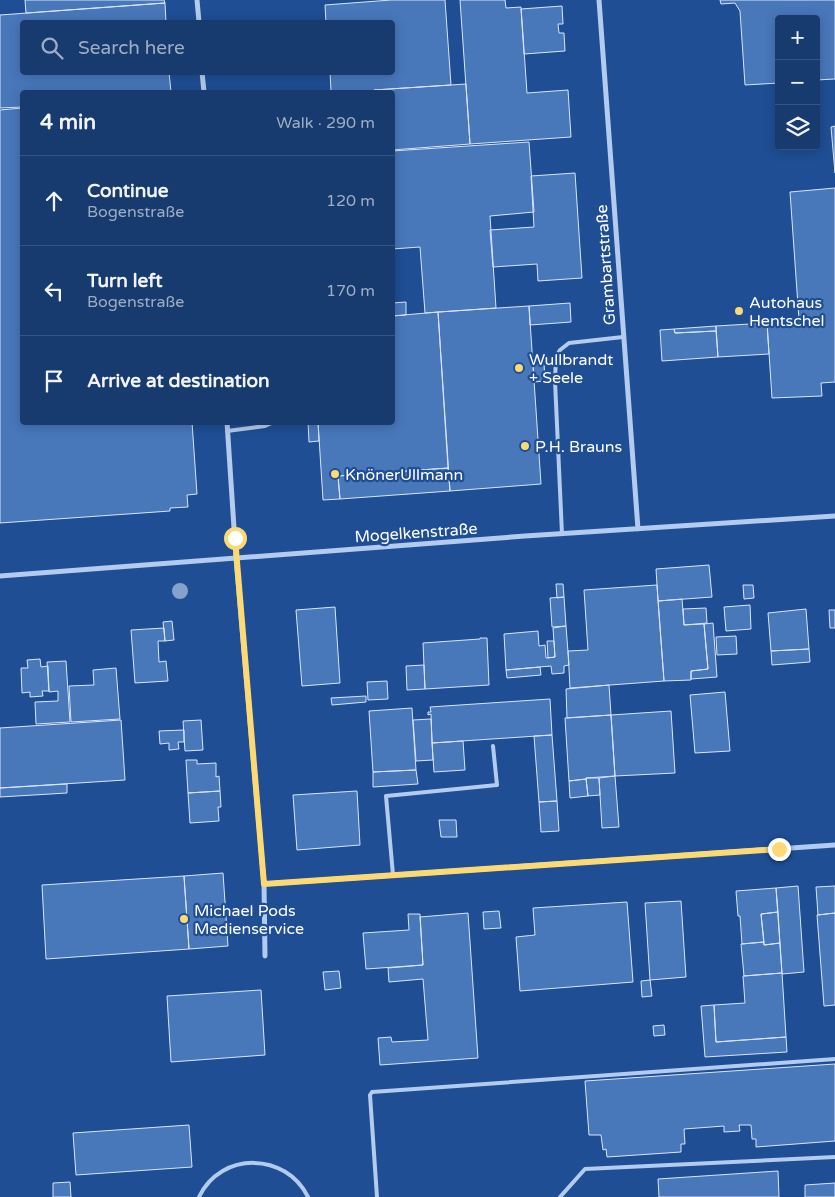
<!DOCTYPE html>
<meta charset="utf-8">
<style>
body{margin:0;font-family:"Varela Round",sans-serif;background:#204174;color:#f1f3f6}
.controls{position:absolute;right:15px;top:15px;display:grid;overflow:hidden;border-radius:5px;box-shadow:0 2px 12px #0003}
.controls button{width:45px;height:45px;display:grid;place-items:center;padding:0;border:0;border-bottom:1px solid #365482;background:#173a6f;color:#f1f3f6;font:25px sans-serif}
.stop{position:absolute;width:15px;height:15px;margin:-11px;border:4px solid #fcd972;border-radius:50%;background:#fff}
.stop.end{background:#fcd972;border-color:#fff;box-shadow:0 1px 5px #0008}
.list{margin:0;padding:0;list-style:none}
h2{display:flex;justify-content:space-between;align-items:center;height:65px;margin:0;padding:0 20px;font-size:21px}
h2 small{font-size:16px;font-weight:400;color:#9eadc3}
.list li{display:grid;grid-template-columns:32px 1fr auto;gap:15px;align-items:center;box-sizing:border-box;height:90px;padding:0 20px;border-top:1px solid #365482}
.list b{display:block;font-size:19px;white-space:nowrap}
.list p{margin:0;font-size:16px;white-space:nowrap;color:#9eadc3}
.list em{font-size:16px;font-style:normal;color:#9eadc3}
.icon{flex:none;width:28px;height:28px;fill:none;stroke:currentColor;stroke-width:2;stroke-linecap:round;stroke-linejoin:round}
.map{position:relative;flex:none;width:835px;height:1197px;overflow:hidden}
.search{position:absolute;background:#173a6f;box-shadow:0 2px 12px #0003;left:20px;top:20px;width:375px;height:55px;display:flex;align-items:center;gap:12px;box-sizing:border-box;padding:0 18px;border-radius:5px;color:#9eadc3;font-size:19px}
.panel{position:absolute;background:#173a6f;box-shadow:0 2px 12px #0003;left:20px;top:90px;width:375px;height:335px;border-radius:5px}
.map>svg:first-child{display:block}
.building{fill:#4877ba;stroke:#d8e6fa}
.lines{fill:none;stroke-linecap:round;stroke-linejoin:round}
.path{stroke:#b2cbee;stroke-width:3;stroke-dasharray:2.5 4;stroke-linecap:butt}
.service{stroke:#b2cbee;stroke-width:4}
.minor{stroke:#b2cbee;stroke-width:5}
.tree{fill:#85a2cc}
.route{stroke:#fcd972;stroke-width:6}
.poi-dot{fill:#fcd972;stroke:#1f4e94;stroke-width:2}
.labels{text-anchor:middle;stroke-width:4.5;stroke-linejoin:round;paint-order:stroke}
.street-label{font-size:16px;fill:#fff;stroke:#1f4e94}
.poi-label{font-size:16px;fill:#fff;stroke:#1f4e94;text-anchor:start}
</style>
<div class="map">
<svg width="835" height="1197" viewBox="0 0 835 1197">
<rect width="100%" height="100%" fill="#1f4e94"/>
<path class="building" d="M25,0H164L165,3L26,13Z
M391,0H445L451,85L374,90V92H308L331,91L330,72H392V22H326L325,5Z
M460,0H505L506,8L521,7L527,93L568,90L571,137L470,144Z
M720,0H835V79L816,80V19H779V83L745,85L740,11L735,3L721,4Z
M165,3L166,22H22V72H169L171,92H22V107L0,108V15Z
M562,6L563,24H558L559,33H564L565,51L524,54L521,9Z
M466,84L470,144L392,150V92H374V90Z
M22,108V422H192L197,494L187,495L188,507L170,508V511L0,523V110Z
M835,126V173L831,127Z
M529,142L534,212L490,216L496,308L425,313L420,247L392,249V151Z
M575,173L582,278L538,281L537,264L493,267L490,230L534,227L531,176Z
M835,188V382L821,383L822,396L772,398L767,323L799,320L790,192Z
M406,302V315L392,316V303Z
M570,303L571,322L530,325L529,306Z
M529,306L541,484L450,491L438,312Z
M438,312L448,468L338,476L340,499L323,500L318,422H392V316Z
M767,323L769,354L718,357L716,326Z
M716,326V331L675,333L674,329Z
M674,329L675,333L716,331L718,357L662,361L660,330Z
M544,363L545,381L534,382L533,364Z
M308,422H318L319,441L309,442Z
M448,468L450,491L340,499L338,476Z
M709,565L712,597L658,601L656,569Z
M556,584H563L564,597L557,598Z
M657,585L664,681L570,688L568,651L588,650L584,590Z
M743,585H753L754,598L744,599Z
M564,597L566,626L552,627L550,598Z
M682,599L684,625L704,624L708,669L691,671V680L664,681L658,601Z
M750,605L751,629L726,631L724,607Z
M335,607L340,683L302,686L296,610Z
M706,608L707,623L684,625L683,609Z
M806,609L809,649L771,651L768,613Z
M829,610H835V628H830Z
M172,621L174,640L165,641L163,622Z
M713,623L717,677L691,679V671L708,669L704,624Z
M566,626L569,665L564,666V673L552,674L551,666L506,670L504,634L538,631L539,646L545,645L546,658L555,657L553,628Z
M164,628L165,641H158L159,662L166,661L168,681L135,683L131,630Z
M736,636L737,654L717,655L716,637Z
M480,638H487L489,685L425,689L423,643L480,639Z
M547,641H554L555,657L548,658Z
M809,649L810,662L772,665L771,651Z
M40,659L41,667L48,666L49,691H42L43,696L30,697V692L22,693L21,668H28L27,660Z
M66,661L70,722L36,724L35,702L58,701V691L49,692L47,662Z
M424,665L425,689L407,690L406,666Z
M540,667L541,675L507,678L506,670Z
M116,668L120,719L71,722L69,686L94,685L93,670Z
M387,681L388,699L368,700L367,682Z
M609,685L611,715L567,718L566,689Z
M725,692L730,751L695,753L690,695Z
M366,696V702L332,705L331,698Z
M550,699L552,735L432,743L431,714L428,715V712H431L430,707Z
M412,708L416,770L373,772L369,711Z
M671,711L675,773L615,776L611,715Z
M611,715L615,776L586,778V779L569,781L565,718Z
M431,719L433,760L416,761L413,720Z
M121,720L125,780L0,788V728Z
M201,720L203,750L185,751L183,721Z
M184,730V742H178L179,749L169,750V743L160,744L159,731Z
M552,735L557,801L539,802L534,736Z
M463,741L465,770L434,772L432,743Z
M186,760H197V764L216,763V777L219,776L220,791L188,793Z
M416,770L418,784L373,787V772Z
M615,776L619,827L602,828L599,778Z
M586,778H599L600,795L588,796Z
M586,779L588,796L570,798L569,781Z
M67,784V793L0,797V788Z
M220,791L221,807H218L219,821L190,823L188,793Z
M357,791L360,845L297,850L293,795Z
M557,801L559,831L541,832L539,802Z
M439,820H456L457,837H441Z
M223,873L228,946L189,949L184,876Z
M184,876L189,949L46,959L42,885Z
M798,886L804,972L782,974L776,888Z
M835,886V913L818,915L816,887Z
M776,888L778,912L761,914L764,942L742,944L740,916H738L736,891Z
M681,901L686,977L650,980L645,903Z
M627,902L633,982L520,991L516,937L535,935L533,908Z
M499,911L501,928L484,929L483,912Z
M778,912L780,943L764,945L761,914Z
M468,913L478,1058L380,1065L378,1038L391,1037L392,1042L428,1040L423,979L389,982L388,968L423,965L420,917Z
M835,913V1005L824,1006L817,915Z
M408,914H420L423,965L366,969L363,933L409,930Z
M764,942V945L780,943L782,973L744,976L741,944Z
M339,971L341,988L325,990L323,972Z
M782,973L786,1037L716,1042L714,1005L745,1003L743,976Z
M650,980L652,996L642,997L641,981Z
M261,990L265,1055L171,1062L167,996Z
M714,1005L716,1042L786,1037L787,1052L705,1057L701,1006Z
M664,1025L665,1035L654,1036L653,1026Z
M835,1064V1141L756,1147V1139H752L751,1125H739L740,1131L724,1132V1126L684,1129L685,1144H681V1152L607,1157L606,1149L603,1150L601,1135H589L585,1081Z
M189,1125L192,1167L76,1175L73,1133Z
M778,1171L779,1197H659L658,1179Z
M70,1182L71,1197H53V1183Z
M835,1183V1197H805V1185Z"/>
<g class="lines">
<path class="path" d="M226,915L253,914"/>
<path class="service" d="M227,431L265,426L274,422
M562,534L555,381L556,357L560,350L569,343L623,337
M393,875L386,796L497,785L493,746
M199,1197C221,1151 286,1152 308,1197
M377,1197L370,1095L372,1092L835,1059
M560,1197L585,1169L835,1157"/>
<path class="minor" d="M197,0L199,22
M599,0L638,529
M202,72L204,92
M227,422L236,558L264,884L835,845
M0,576L525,536L835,516
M264,884L265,956"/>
</g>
<circle class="tree" cx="180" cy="591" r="8"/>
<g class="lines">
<path class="route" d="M235,538L264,884L779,849"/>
</g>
<g class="poi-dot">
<circle cx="739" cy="311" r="5"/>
<circle cx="519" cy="368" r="5"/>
<circle cx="525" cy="446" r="5"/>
<circle cx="335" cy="474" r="5"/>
<circle cx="184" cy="919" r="5"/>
</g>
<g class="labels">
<g class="street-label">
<text transform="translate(605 265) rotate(-94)" y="6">Grambartstraße</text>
<text transform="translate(416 532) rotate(-4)" y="6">Mogelkenstraße</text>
</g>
<g class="poi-label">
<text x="749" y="308">Autohaus<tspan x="749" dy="18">Hentschel</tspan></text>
<text x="529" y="365">Wullbrandt<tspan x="529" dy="18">+ Seele</tspan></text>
<text x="535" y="452">P.H. Brauns</text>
<text x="345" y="480">KnönerUllmann</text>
<text x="194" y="916">Michael Pods<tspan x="194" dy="18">Medienservice</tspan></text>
</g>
</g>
</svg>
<div class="controls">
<button>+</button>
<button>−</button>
<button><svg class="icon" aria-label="layers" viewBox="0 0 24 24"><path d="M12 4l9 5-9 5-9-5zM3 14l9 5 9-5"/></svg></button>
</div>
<div class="stop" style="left:235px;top:538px"></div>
<div class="stop end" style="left:779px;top:849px"></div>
<div class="search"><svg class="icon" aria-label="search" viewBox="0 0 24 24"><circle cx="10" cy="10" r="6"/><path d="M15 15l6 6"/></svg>Search here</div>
<section class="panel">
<h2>4 min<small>Walk · 290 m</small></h2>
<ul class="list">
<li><svg class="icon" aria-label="ahead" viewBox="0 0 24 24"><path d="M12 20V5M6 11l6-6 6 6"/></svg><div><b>Continue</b><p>Bogenstraße</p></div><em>120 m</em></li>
<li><svg class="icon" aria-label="left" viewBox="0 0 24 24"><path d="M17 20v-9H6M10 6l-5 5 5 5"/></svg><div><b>Turn left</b><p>Bogenstraße</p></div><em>170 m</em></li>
<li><svg class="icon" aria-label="arrive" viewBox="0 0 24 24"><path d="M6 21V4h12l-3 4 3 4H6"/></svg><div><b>Arrive at destination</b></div></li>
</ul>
</section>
</div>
